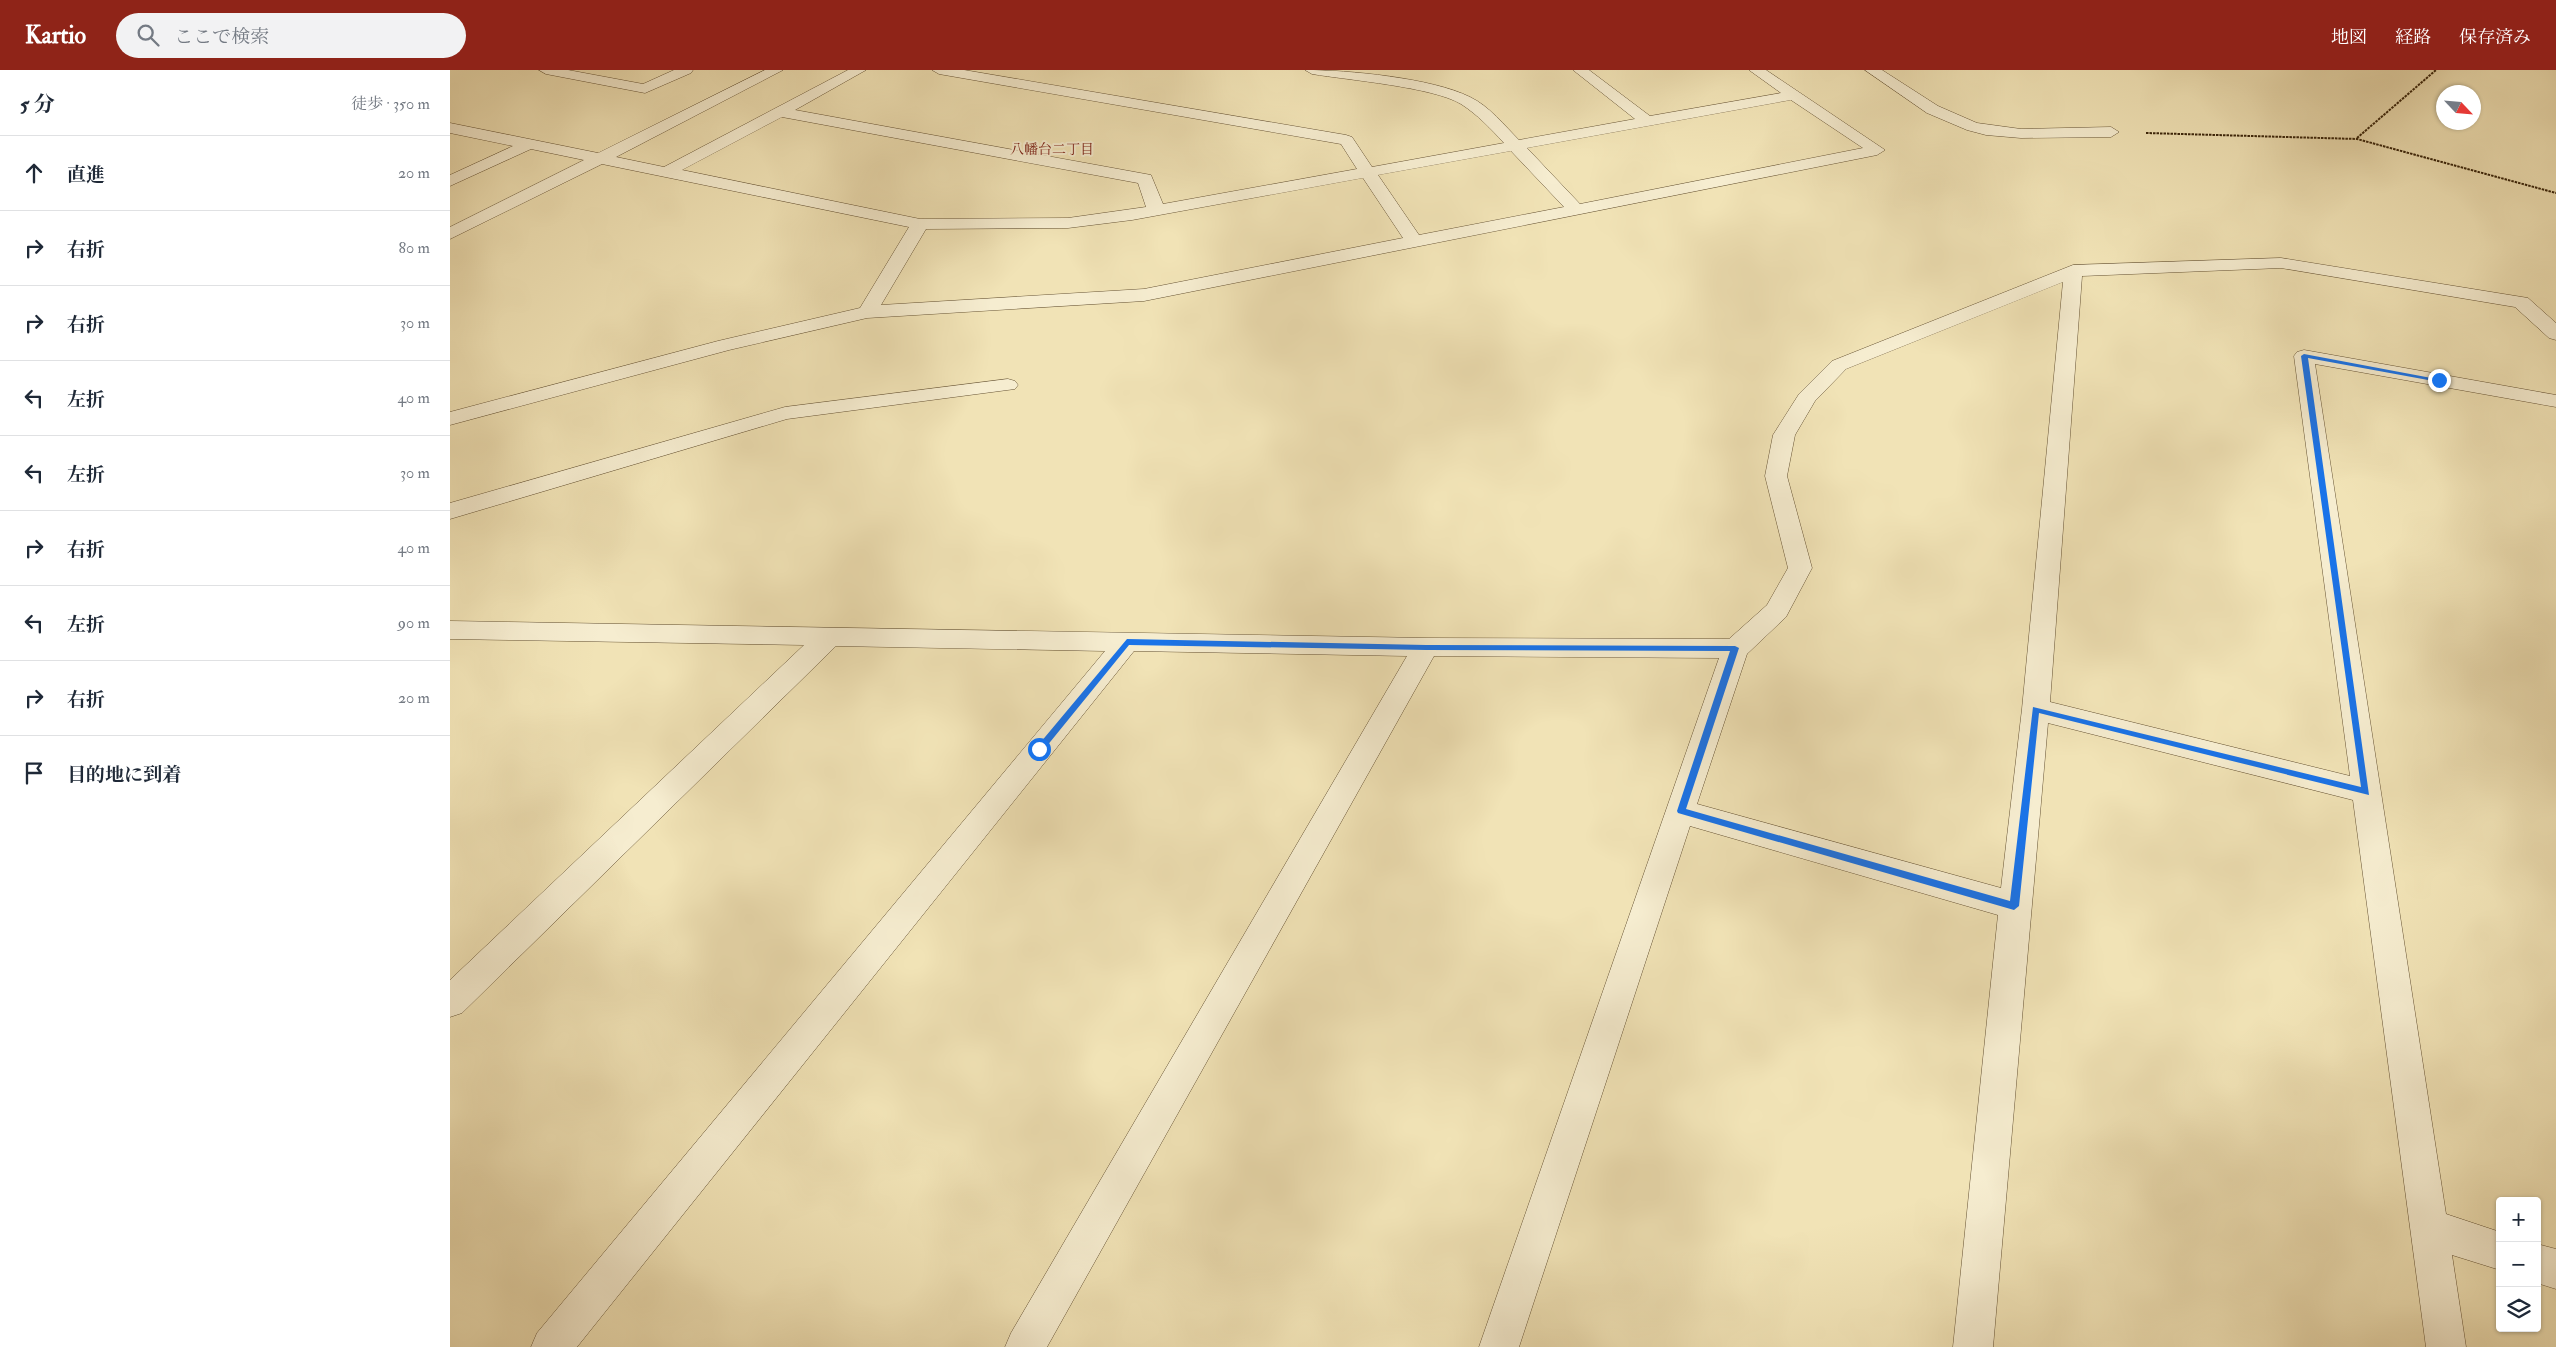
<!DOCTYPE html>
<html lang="ja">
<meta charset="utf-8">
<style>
body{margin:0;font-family:"IM FELL Double Pica","Noto Serif JP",serif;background:#f2f2f3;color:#1f2937}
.controls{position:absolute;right:15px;bottom:15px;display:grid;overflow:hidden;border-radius:5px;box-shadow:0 1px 4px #0004}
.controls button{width:45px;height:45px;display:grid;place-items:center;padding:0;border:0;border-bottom:1px solid #e0e1e3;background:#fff;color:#1f2937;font:25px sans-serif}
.compass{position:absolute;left:1986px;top:15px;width:45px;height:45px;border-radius:50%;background:#fff;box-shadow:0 1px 4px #0004;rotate:116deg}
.stop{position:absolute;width:15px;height:15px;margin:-11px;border:4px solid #1a73e8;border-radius:50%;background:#fff}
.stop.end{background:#1a73e8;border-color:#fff;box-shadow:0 1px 5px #0008}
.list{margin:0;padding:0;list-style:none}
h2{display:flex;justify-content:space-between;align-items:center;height:65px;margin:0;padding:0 20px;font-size:21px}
h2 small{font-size:16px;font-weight:400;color:#747a83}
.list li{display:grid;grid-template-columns:32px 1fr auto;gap:15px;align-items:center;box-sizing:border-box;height:75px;padding:0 20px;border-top:1px solid #e0e1e3}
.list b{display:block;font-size:19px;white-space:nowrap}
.list em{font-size:16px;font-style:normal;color:#747a83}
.icon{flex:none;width:28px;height:28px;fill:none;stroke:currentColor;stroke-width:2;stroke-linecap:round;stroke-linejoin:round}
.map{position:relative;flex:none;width:2106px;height:1277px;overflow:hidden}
header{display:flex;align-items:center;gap:30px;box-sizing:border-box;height:70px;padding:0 25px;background:#8f2418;color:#fff}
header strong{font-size:24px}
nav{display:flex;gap:28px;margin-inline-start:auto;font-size:18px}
.search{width:350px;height:45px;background:#f2f2f3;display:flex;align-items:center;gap:12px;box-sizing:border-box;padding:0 18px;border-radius:28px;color:#747a83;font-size:19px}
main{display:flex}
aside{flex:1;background:#fff}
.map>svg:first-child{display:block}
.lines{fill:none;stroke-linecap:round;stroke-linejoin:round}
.minor-casing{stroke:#665334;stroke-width:1}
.path{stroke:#382309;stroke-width:2;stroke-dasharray:2.5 1;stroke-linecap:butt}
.minor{fill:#f6edd0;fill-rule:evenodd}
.route{fill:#1a73e8}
.labels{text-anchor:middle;stroke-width:4;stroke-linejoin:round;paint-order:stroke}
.far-neighbourhood-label{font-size:14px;fill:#7a1f14;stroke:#f6edd0}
</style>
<header>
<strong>Kartio</strong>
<div class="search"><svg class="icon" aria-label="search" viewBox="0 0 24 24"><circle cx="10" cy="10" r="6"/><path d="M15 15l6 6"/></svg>ここで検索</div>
<nav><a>地図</a><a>経路</a><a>保存済み</a></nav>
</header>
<main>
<aside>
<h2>5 分<small>徒歩 · 350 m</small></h2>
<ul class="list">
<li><svg class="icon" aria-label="ahead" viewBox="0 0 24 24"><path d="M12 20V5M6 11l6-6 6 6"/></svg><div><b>直進</b></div><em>20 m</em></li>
<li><svg class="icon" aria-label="right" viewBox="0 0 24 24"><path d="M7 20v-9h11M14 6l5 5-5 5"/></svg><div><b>右折</b></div><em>80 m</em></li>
<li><svg class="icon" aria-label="right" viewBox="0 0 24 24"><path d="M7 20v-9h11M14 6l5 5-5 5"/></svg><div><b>右折</b></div><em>30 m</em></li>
<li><svg class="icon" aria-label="left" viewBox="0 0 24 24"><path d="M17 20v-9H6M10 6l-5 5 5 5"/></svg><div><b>左折</b></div><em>40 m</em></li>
<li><svg class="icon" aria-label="left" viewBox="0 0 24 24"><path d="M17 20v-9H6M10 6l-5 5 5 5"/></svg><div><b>左折</b></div><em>30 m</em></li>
<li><svg class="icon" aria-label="right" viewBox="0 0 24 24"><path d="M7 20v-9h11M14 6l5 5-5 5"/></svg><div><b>右折</b></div><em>40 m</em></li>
<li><svg class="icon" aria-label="left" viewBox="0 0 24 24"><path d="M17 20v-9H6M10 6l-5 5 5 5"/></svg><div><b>左折</b></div><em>90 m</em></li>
<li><svg class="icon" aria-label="right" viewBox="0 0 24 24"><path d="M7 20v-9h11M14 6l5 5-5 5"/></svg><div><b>右折</b></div><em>20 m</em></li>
<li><svg class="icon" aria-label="arrive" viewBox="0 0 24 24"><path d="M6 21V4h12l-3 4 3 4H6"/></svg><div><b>目的地に到着</b></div></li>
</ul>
</aside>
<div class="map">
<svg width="2106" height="1277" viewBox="0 0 2106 1277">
<rect width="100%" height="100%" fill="#f1e3b6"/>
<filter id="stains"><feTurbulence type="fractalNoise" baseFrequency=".004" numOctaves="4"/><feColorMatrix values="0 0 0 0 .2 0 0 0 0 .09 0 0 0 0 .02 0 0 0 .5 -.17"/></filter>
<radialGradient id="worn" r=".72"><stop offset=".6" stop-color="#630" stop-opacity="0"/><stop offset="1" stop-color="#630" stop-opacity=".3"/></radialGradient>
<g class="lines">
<defs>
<path id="minor" d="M89,0H118L193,14L224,0H243L241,3L195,23L96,4Z
M315,0H333L166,87L214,97L398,0H416L345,40L701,105L713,134L907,99L891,74L489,4L482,0H514L896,65L902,67L922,97L1054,73C1041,59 1028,45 1011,34C983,17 898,10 862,4L855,0C898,0 982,8 1020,27C1039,36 1054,55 1069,70L1185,49L1123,0H1139L1200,46L1331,23L1299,0H1316L1435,80L1427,85L694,231L417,248L279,280L0,355V342L268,271L410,238L459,157L152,94L0,169V157L134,90L81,79L0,116V105L63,76L0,63V53L148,83ZM1341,30L1413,78L1130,134L1077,78ZM332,47L688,113L696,137L618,148L470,149L232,100ZM1061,81L1114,137L969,165L928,105ZM913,108L953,168L694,219L431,235L476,159L618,158L682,150Z
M1415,0H1432L1488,36L1527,53L1571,59L1661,57L1669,62L1661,67L1571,68L1536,65L1517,60L1477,43Z
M1831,188L2078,228L2106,253V270L2099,268L2065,237L1831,198L1632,206L1600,632L1900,706L1844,286L1847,282L1854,280L2106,325V337L1865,294L1996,1144L2050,1162V1200L2002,1185L2016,1277H1976L1903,730L1598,653L1543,1277H1503L1548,845L1240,756L1069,1277H1029L1269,588L984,586L597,1277H555L561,1263L957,586L684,581L127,1277H81L87,1263L655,581L386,576L12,943L0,947V910L354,575L0,569V551L976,568L1279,569L1317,535L1338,498L1315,406L1323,365L1349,324L1382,291L1623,195ZM1613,212L1572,639L1551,818L1247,734L1297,584L1336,547L1362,498L1337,406L1345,365L1365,331L1396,299Z
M558,309L565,311L568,315L565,319L337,349L0,449V433L335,337Z
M2087,1174L2106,1179V1219L2087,1213Z"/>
</defs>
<use href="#minor" class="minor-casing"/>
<path class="path" d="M1696,63L1907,69L2106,123
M1907,68L1986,0"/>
<use href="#minor" class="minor"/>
</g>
<path class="route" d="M1854,284L1992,310L1989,312L1858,288L1919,725L1589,643L1569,836L1564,840L1228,743L1227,741L1280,581L976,580L679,575L592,682H586L585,679L677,569L976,575L1285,576L1289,578L1236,739L1560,831L1583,637L1911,717L1851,286Z"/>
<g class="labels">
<g class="far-neighbourhood-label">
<text x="602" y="84">八幡台二丁目</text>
</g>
</g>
<rect width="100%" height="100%" filter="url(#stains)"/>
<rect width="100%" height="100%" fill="url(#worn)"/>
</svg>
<div class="controls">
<button>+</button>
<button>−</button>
<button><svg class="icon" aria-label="layers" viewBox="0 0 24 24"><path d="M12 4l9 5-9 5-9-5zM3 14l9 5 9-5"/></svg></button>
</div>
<svg class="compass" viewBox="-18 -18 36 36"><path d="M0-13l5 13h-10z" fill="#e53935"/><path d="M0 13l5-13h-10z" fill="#747a83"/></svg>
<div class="stop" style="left:589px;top:679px"></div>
<div class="stop end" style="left:1989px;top:310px"></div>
</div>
</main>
